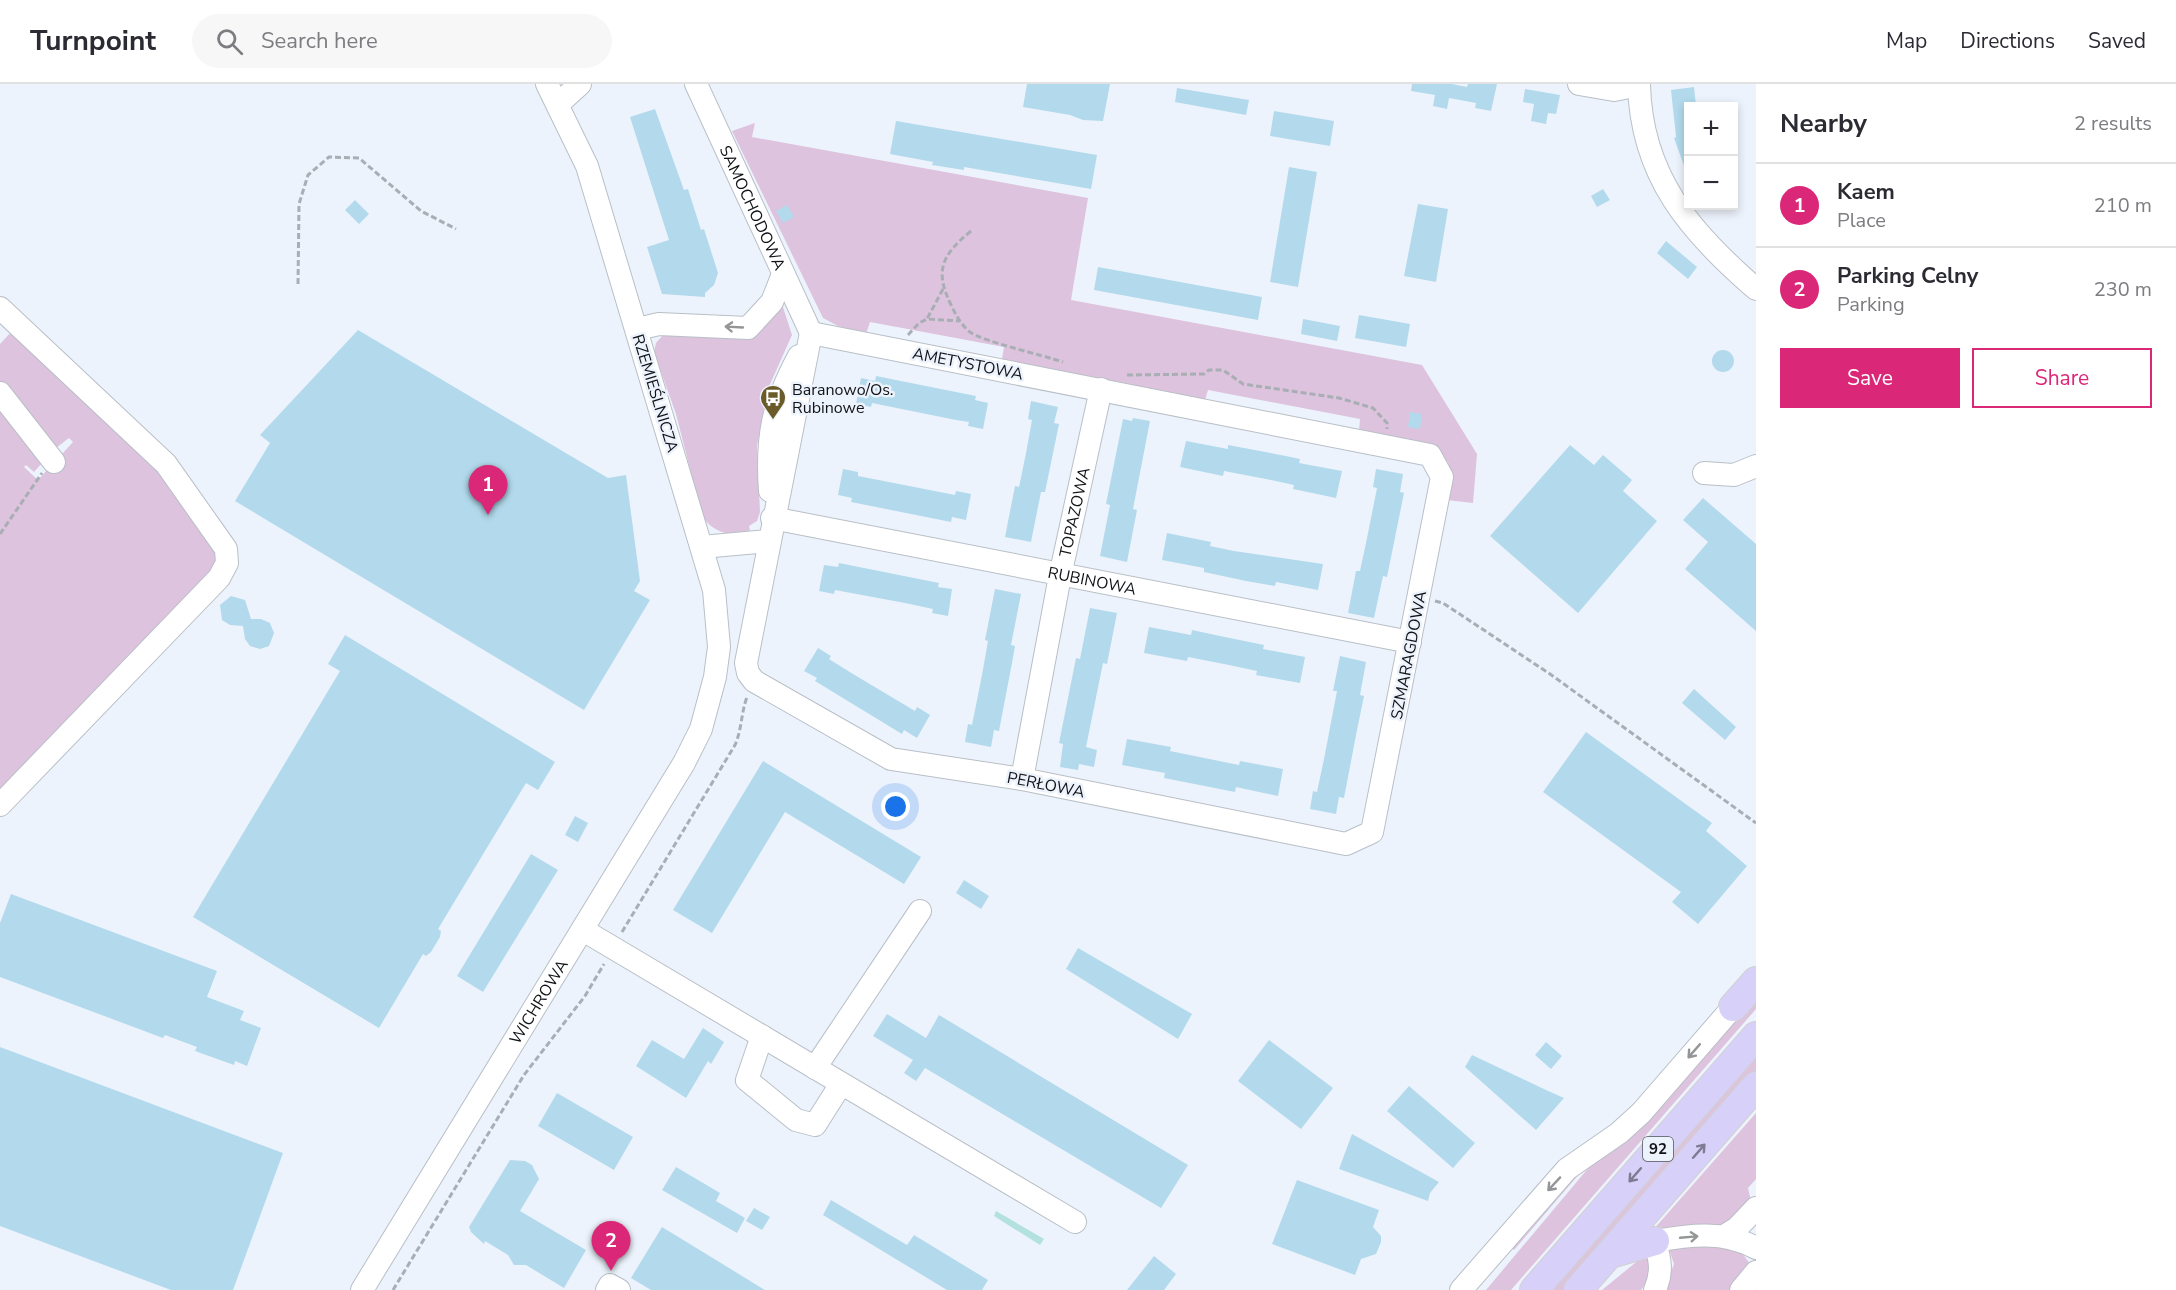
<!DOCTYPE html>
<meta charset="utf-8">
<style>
body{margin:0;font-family:"Nunito Sans",sans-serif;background:#f7f7f7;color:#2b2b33}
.controls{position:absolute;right:18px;top:18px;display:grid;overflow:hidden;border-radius:0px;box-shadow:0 3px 9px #0003}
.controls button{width:54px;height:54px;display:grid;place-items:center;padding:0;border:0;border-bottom:2px solid #e1e1e2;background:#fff;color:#2b2b33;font:30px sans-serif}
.you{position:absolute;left:896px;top:723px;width:21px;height:21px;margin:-15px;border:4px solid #fff;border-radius:50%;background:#1a73e8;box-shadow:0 0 0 9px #1a73e833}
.badge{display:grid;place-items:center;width:39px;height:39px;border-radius:50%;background:#db2777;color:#fff;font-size:20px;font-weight:700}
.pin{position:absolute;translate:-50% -50px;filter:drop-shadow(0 2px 3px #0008)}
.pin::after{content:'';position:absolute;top:32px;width:21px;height:18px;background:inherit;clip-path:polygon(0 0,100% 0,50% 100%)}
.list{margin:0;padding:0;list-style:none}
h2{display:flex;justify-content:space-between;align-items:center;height:78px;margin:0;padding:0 24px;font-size:26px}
h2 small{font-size:20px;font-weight:400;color:#7c7c81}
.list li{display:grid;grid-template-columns:39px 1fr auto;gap:18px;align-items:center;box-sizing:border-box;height:84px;padding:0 24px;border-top:2px solid #e1e1e2}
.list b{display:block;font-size:22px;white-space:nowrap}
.list p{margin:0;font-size:20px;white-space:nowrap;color:#7c7c81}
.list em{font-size:20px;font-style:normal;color:#7c7c81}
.actions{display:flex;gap:12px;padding:18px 24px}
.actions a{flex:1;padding:14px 0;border:2px solid #db2777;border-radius:0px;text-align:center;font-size:21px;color:#db2777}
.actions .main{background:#db2777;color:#fff}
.icon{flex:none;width:33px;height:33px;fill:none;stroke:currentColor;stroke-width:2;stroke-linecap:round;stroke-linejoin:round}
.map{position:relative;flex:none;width:1756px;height:1206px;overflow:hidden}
header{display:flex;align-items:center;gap:36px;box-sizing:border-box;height:84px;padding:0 30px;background:#fff;border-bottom:2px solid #e1e1e2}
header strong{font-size:28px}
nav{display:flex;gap:33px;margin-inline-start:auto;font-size:21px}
.search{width:420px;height:54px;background:#f7f7f7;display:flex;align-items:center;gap:15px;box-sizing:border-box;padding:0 21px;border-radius:33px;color:#7c7c81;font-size:22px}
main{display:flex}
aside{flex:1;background:#fff}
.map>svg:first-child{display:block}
.green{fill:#ddc3de}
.water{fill:#b2e1df}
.building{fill:#b2daec}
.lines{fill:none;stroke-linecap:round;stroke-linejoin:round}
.minor-casing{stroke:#b9bfc7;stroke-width:24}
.major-casing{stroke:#cfd0d0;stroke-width:30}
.path{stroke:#a9aeb5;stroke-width:3;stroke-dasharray:6 3;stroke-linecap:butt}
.minor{stroke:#fff;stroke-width:22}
.major{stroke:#d7d0f8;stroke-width:28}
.oneway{stroke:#949596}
.oneway2{stroke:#7e7b92}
.labels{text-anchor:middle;stroke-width:5;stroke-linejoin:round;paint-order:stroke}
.shield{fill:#edf3fc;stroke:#53565b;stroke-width:1.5}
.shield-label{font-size:15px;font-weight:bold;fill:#111316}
.street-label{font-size:16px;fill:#111316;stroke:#edf3fc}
.poi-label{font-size:16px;fill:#111316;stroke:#edf3fc;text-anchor:start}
</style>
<header>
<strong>Turnpoint</strong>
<div class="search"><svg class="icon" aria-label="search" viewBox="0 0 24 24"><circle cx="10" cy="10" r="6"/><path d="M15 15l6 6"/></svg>Search here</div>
<nav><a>Map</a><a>Directions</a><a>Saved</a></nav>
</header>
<main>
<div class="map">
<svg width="1756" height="1206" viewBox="0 0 1756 1206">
<rect width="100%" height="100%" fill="#edf3fc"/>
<path class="green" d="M755,39L752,53L1088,114L1071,216L1422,281L1477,370L1473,419L1447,416L1449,380L1435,363L1359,347L1360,335L1208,306L1205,316L1002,275L1004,263L870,238L866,250L838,242L823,234L732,47Z
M781,217L792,251L767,307L757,362L760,428L757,437L749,442L750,446C733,456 711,447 702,432L676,330L654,268L656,259L664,250L742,251Z
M13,246L157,377L221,475L0,716V316L42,379L34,388L26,381L24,383L38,396L73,358L69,354L56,364L0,305V260Z
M1756,903V925L1511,1206H1486L1585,1088Z
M1756,966V988L1565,1206H1547Z
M1756,1029V1095L1748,1104L1751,1117L1725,1141L1653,1146Z
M1598,1068L1514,1166L1508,1160Z
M1710,1158L1742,1169L1750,1180L1732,1206H1664L1674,1180L1668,1162Z
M1646,1170C1656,1182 1649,1195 1641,1206H1602Z"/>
<path class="water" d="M996,1127L1044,1155L1040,1161L994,1132Z"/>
<path class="building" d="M1027,0H1110L1103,37L1083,36L1070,31L1023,23Z
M1412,0H1452L1467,3L1468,0H1497L1491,27L1475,24L1476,19L1449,14L1447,25L1433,22L1435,11L1411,7Z
M1694,3L1696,22H1689L1687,90L1674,54L1676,53L1671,6Z
M1177,4L1249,16L1246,31L1175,18Z
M1525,5L1560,11L1556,30L1548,29L1546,40L1531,37L1534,20L1523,18Z
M655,25L684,106L688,105L701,146L704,145L718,189L714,201L705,209V213L662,210L647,163L669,156L630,33Z
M1274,27L1334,37L1330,62L1270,52Z
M896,37L1097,71L1091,105L964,83V86L932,81L933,78L890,70Z
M1289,83L1317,88L1298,203L1270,198Z
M1603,105L1610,116L1597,123L1591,112Z
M355,116L369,130L359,140L345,126Z
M1418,120L1448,125L1436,198L1404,192Z
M787,121L794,133L783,139L776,127Z
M1666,157L1697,183L1688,195L1657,169Z
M1098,183L1262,213L1258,236L1094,206Z
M1359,231L1410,240L1406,263L1355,254Z
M1303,235L1340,242L1337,257L1301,250Z
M358,246L608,394L626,391L640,497L634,507L650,516L584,626L235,417L270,359L260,351Z
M1712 277a11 11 0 1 1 22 0a11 11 0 1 1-22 0Z
M876,292L976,312L975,316L988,319L983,345L968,342L969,338L956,336L872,319L871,323L856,320L861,294L875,297Z
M1031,317L1058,323L1054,339L1059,340L1045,408H1041L1031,458L1005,453L1015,402L1019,403L1026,369L1032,336L1028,335Z
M1410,328L1422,330L1420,345L1408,343Z
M1133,334L1150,337L1133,425L1137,426L1127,478L1100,472L1110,421L1106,420L1123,335L1132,337Z
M1186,357L1228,365V361L1286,372L1300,375L1299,379L1342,387L1336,414L1293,405L1294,401L1266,395L1224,387L1223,392L1180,383Z
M1570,361L1594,381L1603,371L1632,396L1623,407L1657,437L1578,529L1490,452Z
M843,385L858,388V392L899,400L955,411L956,407L971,410L966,436L952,433L951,438L851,418L852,414L838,411Z
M1376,385L1403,390L1400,408L1404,409L1387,493L1383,492L1374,534L1348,529L1356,487H1360L1367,454L1377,404L1373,403Z
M1703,414L1756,460V547L1685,485L1708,458L1683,436Z
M1167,449L1211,458L1210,462L1234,467L1323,480L1318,506L1276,498L1275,502L1246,497L1204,488V484L1162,476Z
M839,479L939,499L938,503L952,505L948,532L932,529L933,525L905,519L835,506L834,510L819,507L824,481L838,483Z
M995,505L1021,510L1011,561L1015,562L1012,579L999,647L994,646L991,663L965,658L968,640L972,641L982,591L988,557L985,556Z
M231,512L245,516L251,535H261L270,539L274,549L269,562L260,565L250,562L245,555L243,542L230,541L222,536L220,521Z
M1090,524L1117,529L1107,580L1103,579L1086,663L1097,666L1094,683L1079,680L1078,686L1060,683L1063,660L1059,659L1076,574L1080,575Z
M1149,543L1191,551L1192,546L1220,552L1264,561L1263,565L1305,573L1300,599L1256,591L1257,587L1229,581L1188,573L1187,577L1144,569Z
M345,551L555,678L538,706L526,699L438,845L441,847L440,853L431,868L426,872L423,870L379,944L193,833L340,587L328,580Z
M818,564L831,572L829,575L853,590L915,627L917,623L930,631L917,654L904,646L902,650L815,597L817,594L804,587Z
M1340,572L1366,578L1360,611L1364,612L1357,646L1344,714L1339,713L1336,730L1310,725L1313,707L1317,708L1324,675L1337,607H1333Z
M1694,605L1736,643L1725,656L1682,619Z
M1586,648L1712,739L1706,747L1747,782L1698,840L1672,818L1681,808L1543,708Z
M1127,655L1171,663L1170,667L1239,681L1240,677L1283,685L1278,712L1236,703L1235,708L1164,694L1165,689L1122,681Z
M763,677L921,773L904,800L785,728L712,849L673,826Z
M575,732L588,739L578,758L565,751Z
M531,770L558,786L483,908L457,892Z
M964,796L989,812L981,825L956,809Z
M11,810L217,887L207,913L244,927L240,936L261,944L247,982L235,977L234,981L195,967L197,963L165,951L163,954L0,893V839Z
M1078,864L1192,930L1178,955L1066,885Z
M887,930L926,954L939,931L1188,1081L1161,1124L925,984L916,997L904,989L913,976L873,952Z
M703,944L724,958L711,980L708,977L686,1014L636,982L652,956L684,975Z
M1269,956L1333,1004L1301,1045L1238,997Z
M1546,958L1562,972L1551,985L1535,971Z
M0,963L283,1069L233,1206H171L0,1142Z
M1472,971L1546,1006L1564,1014L1536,1046L1465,983Z
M1409,1002L1475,1059L1453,1084L1387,1027Z
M557,1009L633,1053L614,1086L538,1042Z
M1352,1050L1439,1098L1430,1109L1428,1117L1339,1085Z
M510,1076L525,1077L532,1081L539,1095L520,1127L586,1166L564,1204L526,1181H514L508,1171L485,1157L484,1160L471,1148L469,1143Z
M676,1083L720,1109L716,1117L745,1134L737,1149L662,1106Z
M1297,1096L1379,1126L1373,1143L1381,1152V1158L1376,1170L1361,1175L1355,1191L1272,1160Z
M831,1116L907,1161L914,1151L988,1196L982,1206H947L823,1131Z
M754,1124L770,1133L762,1146L746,1137Z
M662,1143L765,1206H651L631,1194Z
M1154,1172L1176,1190L1164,1206H1127Z"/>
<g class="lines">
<defs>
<g id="minor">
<path id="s1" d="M696,0L811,249"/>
<path d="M1579,0L1614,6L1639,1"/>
<path d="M1639,0C1641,92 1690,148 1756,205"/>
<path d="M558,20L580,0"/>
<path d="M0,224L166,380L226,465L227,479L219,494L0,721"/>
<path d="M637,245L659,240L748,244L772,218L783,190"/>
<path d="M811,249L1430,371L1442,393L1372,748L1346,760L1022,695L891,675L754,597L748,589L746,579Z"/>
<path d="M0,309L54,378"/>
<path d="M1704,389L1734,391L1756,382"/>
<path d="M770,407C766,352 773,320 799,272"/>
<path id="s2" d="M772,434L1410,558"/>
<path d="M702,463L768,457"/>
<path id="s3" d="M1022,695L1060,492L1101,305"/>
<path d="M583,846L1075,1138"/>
<path d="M762,952L747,996L796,1036L815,1041L841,1000"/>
<path d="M815,984L920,827"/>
<path d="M1724,1152L1737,1144L1756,1124"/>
<path id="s4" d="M362,1206L684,679L701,645L715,593L719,563L714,506L587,82L547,0"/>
<path d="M607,1206L610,1201L619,1206"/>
<path d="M1461,1206L1567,1085L1619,1049L1641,1029L1733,923"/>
<path d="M1655,1206C1663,1187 1660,1176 1655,1157C1689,1151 1724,1146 1756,1164"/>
<path d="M1741,1206L1756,1188"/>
</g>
<path id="major" d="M1733,923L1756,897
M1610,1170L1655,1157
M1534,1206L1756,952
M1578,1206L1756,1002"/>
</defs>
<use href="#minor" class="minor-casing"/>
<use href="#major" class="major-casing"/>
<path class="path" d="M971,147C942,171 934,186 951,221C956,231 961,241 970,248C984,258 1043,271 1063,278
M298,200L299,120L308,91L329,73L359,74L421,127L456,145
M943,205L927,235L959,237
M908,251L919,239L927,235
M1127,291L1204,290L1209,286H1223L1243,300L1339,314L1373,324L1387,339V345
M0,450L42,389
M1435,517L1443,519L1550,590L1756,739
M622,848L735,661C742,645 741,629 747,613
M393,1206L524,991L585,912L604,880"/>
<use href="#minor" class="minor"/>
<use href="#major" class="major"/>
</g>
<defs><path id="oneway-shaft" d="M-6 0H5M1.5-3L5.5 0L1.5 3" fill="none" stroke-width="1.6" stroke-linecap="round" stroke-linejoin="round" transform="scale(1.5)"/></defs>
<g class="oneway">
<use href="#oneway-shaft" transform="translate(734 243) rotate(-177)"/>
<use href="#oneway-shaft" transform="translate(1694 967) rotate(131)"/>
<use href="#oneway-shaft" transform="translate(1554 1100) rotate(133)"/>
<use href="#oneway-shaft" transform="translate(1689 1153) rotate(-5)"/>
</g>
<g class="oneway2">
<use href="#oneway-shaft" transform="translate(1699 1067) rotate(-49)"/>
<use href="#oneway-shaft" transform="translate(1635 1091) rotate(131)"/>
</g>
<defs>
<symbol id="bus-pin" viewBox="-11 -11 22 30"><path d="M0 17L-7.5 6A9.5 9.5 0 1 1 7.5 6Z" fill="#6a5b28" stroke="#edf3fc"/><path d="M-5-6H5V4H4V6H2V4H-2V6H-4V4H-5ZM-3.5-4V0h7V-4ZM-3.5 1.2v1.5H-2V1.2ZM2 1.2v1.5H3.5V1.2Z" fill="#fff"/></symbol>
</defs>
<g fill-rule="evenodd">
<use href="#bus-pin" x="758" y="299" width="30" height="40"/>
</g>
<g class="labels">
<rect class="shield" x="1643" y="1053" width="30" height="24" rx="4.5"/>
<g class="shield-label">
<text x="1658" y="1070">92</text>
</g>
<g class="street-label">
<text dy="6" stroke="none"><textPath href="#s1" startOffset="136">SAMOCHODOWA</textPath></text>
<text transform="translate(968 279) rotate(11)" y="6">AMETYSTOWA</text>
<text transform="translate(656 309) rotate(73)" y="6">RZEMIEŚLNICZA</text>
<text dy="6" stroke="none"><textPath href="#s3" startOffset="272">TOPAZOWA</textPath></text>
<text dy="6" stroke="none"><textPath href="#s2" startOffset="326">RUBINOWA</textPath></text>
<text transform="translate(1408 571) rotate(-79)" y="6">SZMARAGDOWA</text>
<text transform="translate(1046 700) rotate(11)" y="6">PERŁOWA</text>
<text dy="6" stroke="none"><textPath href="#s4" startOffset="338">WICHROWA</textPath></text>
</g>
<g class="poi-label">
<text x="792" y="311">Baranowo/Os.<tspan x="792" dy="18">Rubinowe</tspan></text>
</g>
</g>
</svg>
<div class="controls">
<button>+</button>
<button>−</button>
</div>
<div class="you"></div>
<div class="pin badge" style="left:488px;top:431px">1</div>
<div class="pin badge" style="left:611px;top:1187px">2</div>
</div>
<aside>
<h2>Nearby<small>2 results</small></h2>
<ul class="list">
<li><span class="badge">1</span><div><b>Kaem</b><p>Place</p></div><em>210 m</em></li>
<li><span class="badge">2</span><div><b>Parking Celny</b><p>Parking</p></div><em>230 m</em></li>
</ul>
<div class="actions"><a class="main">Save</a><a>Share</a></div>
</aside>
</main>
